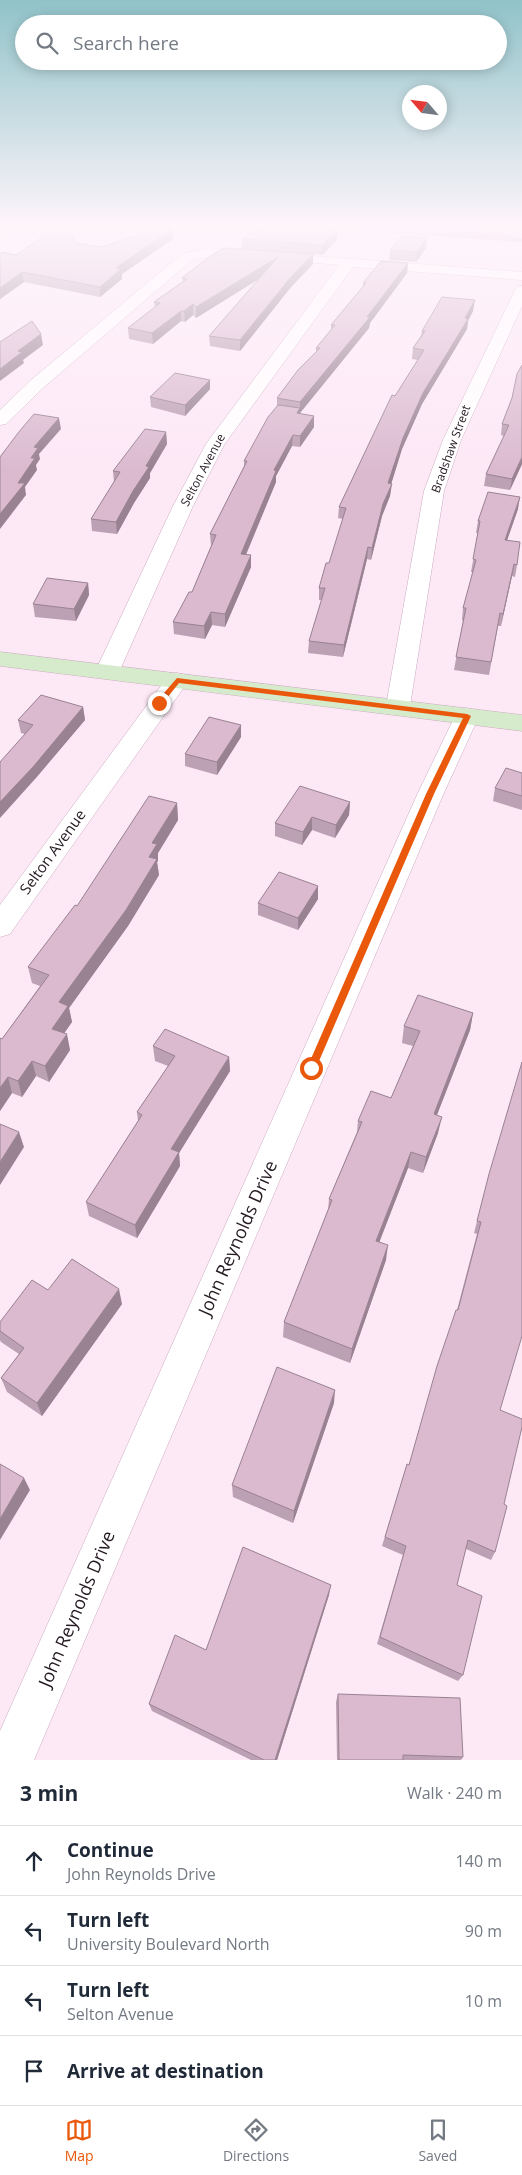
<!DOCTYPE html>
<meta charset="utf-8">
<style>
body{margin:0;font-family:"Open Sans",sans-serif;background:#f6f6f7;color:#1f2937}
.compass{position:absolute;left:402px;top:85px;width:45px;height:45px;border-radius:50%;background:#fff;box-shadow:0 2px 12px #0003;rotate:298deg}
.stop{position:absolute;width:15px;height:15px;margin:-11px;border:4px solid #ea580c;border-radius:50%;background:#fff}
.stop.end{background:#ea580c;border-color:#fff;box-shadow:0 1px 5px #0008}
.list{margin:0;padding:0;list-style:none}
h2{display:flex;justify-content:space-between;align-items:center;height:65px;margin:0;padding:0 20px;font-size:21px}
h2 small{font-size:16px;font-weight:400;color:#747a83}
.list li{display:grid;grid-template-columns:32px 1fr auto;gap:15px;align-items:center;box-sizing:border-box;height:70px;padding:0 20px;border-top:1px solid #e0e1e3}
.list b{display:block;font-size:19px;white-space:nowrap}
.list p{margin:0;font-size:16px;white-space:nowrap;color:#747a83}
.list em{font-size:16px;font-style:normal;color:#747a83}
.icon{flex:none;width:28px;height:28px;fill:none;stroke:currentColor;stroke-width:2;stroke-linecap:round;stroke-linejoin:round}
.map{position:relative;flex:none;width:522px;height:1760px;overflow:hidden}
.search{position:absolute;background:#fff;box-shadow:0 2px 12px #0003;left:15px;right:15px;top:15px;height:55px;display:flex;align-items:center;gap:12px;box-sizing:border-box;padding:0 18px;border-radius:28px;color:#747a83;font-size:19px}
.sheet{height:345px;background:#fff}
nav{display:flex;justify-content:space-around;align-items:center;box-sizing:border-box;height:70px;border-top:1px solid #e0e1e3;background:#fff;font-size:14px;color:#747a83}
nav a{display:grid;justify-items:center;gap:2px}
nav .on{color:#ea580c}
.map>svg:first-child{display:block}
.forest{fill:#da99c6}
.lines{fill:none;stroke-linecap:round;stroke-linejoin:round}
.street-casing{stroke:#cbabc0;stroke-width:1}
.secondary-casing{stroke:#cbabc0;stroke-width:1}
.street{fill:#fff;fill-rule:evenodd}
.secondary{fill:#d5ebcb;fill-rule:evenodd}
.wall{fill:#bca0b3}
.shaded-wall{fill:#998292}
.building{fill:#dbbad0;stroke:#998292}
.route{fill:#ea580c}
.labels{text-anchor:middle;stroke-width:4;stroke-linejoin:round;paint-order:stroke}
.far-street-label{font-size:12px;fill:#241921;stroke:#fff}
.street-label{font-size:15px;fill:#241921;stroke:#fff}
.near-street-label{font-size:18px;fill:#241921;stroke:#fff}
</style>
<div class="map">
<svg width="522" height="1760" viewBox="0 0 522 1760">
<rect width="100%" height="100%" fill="#fde8f6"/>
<path class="forest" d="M266,224H474L473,226L522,238V242Z"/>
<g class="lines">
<defs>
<path id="street" d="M0,233L7,234L9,237L5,242L0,243Z
M208,248L522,272V280L353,267L224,445L193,506L119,672L115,677L107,679L99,677L95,672L173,506L206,444L339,265C297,262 232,251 192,260L43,388L6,424L0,425V410L31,380L182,254Z
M522,286V306L461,440L444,491L410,706L406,711L398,714L390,711L386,706L424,491L443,440L515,290L517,287Z
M177,673L185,675L189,680L10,934L0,937V905L169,675Z
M467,708L475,711L479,716L443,795L34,1760H0V1731L417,795L455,716L459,711Z"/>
<path id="secondary" d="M0,652L522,715V731L0,666Z"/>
</defs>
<use href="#street" class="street-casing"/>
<use href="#secondary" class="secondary-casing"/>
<use href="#street" class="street"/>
<use href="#secondary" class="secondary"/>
</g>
<path class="wall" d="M337,230V240L322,255L242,249V239Z
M173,239L122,274V279L100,297L24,282L0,299V254L16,255L76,243L101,247Z
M426,248L416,262L389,260L390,250Z
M313,254V264L291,287L240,351L210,346L209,336L259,279L196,318L193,315L185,322L181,321L153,344L129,339L128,328L155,308L154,302L183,282L182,278Z
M408,263L407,273L370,323L369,328L300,413V414L314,416V427L300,447L292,446L276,476V482L246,555L251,567L225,627L212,625L205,639L174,634L173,622L192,592L211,546L210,534L244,467V461L277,406V398L316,353V348L331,331V325L363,287V283Z
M473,311L468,321L467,329L422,404L402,449L391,484L390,496L382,516L371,560L367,559L343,657L308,653L309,641L322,600H319V588L329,563L343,519L338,518L339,507L395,396L418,360L412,359L413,348L421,336L422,331Z
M210,380V389L185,416L151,407L150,397Z
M512,398L522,464L510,490L484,486L486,474L504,436L501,435L502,424Z
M166,432L167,444L150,473V478L134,503L117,534L92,531L91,519L114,482L113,471Z
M518,509L507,540L517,565L515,577L512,576L501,626H498L489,675L454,670L463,621L462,620L463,608L473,572H471L478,533H476L478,521Z
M88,583L89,595L76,621L35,617L33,604Z
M83,707L85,720L35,779L25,734L21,733L18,720Z
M241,725V737L217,775L185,766V754Z
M522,773V810L493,801L495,788Z
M350,802L349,815L335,838L312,830L302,845L275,836V823Z
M177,803L178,820L158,853V861L157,862L159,875L128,926L69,1008L72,1022L64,1033L70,1050L49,1082L36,1076L22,1097L12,1093L0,1111L2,1039L40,986L32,983L28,967L77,906Z
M318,899L298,930L258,915V903Z
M473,1013L470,1030L437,1115L438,1133L423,1173L408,1168L379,1242L386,1260L350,1363L283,1337L284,1322L328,1210L329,1199L357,1132L358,1121L391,1098L413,1046L402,1043L404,1026Z
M153,1046L229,1057L230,1071L179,1153L180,1166L137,1238L89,1216L86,1202L138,1121L137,1112L168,1066L155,1061Z
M489,1174L500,1410L504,1504L495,1552L491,1560L466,1549L457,1585L463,1675L458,1681L377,1644L403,1555L382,1546L407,1464L409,1465L457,1310L477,1234L474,1233Z
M48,1290L122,1304L42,1416L7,1392L1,1378L19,1354L1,1342L0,1340V1322Z
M334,1403L293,1523L233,1497L232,1485Z
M329,1595L277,1760H251L152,1711L149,1704Z
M338,1694L463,1757L461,1760H337L336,1702Z"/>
<path class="shaded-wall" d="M172,229L173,239L122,274V279L100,297V287L116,268Z
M337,230V240L322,255V245Z
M427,238L426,248L416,262L417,252Z
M313,254V264L291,287L240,351V340L291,277Z
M278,257V267L196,318V307Z
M408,263L407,273L370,323L369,328L300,413V419L297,413L300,408V402Z
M22,272L24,282L0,299V288Z
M475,300L473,311L468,321L467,329L422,404L402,449L389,491L392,484L390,496L382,516L371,560L372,548L388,483L403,438L423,393Z
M193,304V315L185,322L184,311Z
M181,311V321L153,344L152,333Z
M41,334L43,345L23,360L24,363L0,381V369L18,351Z
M210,380V389L185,416V405Z
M314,416V427L300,447V436Z
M59,418L61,429L39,454L40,459L36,465L37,470L25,487L26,495L0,529V514L18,483L31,458L34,447Z
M166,432L167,444L150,473V478L134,503L117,534L116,522L146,466Z
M293,435L292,446L276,476V482L241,566V554L274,470Z
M522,457V464L510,490L512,479Z
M520,497L518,509L503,552L505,540Z
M368,547L367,559L343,657L344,645Z
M251,555V567L225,627V614Z
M514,564L512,576L501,626L503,614Z
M88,583L89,595L76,621L74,609Z
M211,612L212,625L205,639L204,626Z
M83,707L85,720L35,779L0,818V802Z
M241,725V737L217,775V762Z
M350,802L349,815L335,838L336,825Z
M177,803L178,820L158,853V861L157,862L159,875L128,926L69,1008L72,1022L56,1045L52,1029L59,1002L149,857L152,843Z
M312,817V830L302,845L303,832Z
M318,886V899L298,930V918Z
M473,1013L470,1030L431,1130L434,1114Z
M67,1034L70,1050L49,1082L45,1066Z
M229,1057L230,1071L179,1153L180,1166L137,1238L135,1225L171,1149Z
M32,1061L36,1076L22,1097L18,1081Z
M8,1077L12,1093L0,1111V1088Z
M442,1117L438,1133L423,1173L426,1157Z
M19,1132L24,1147L0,1185V1162Z
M411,1152L408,1168L374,1256L376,1241Z
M388,1245L386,1260L350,1363L352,1349Z
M119,1289L122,1304L42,1416L37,1403Z
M335,1390L334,1403L293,1523L294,1511Z
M24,1478L30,1490L0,1540V1519Z
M331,1585L329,1595L277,1760H275Z"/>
<path class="building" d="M61,224H67L76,243L101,247L170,224L172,229L116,268L121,269L100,287L22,272L0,288V254L2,252L16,255Z
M270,224L337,230L322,245L242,239Z
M402,236L427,238L417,252L390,250Z
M224,248L313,254L291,277L240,340L209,336L278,257L196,307L193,304L184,311H181L152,333L128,328L160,303L154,302L187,279L182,278L212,255Z
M381,261L408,263L367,317H370L300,402L277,398L298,370L320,348H316L335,325H331L366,283H363Z
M442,297L475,300L465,318L468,319L423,393L403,438L388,483L392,484L383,504L372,548L368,547L344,645L309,641L325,588H319L326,563H329L346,508L339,507L392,395L395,396L424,350L413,348L425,331H422Z
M32,321L41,334L18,351L22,352L0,369V342Z
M522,365V457L512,479L486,474L509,425L502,424L512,398L517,374Z
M175,373L210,380L185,405L150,397Z
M278,405L300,408L297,413L314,416L300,436L293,435L274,470L276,471L241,554L251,555L225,614L211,612L204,626L173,622L189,592H192L216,535L210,534L247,461H244L268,417Z
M34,414L59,418L34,447L38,448L31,458H35L18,483H25L0,514V457L18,433Z
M145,429L166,432L146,466L149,467L133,491L116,522L91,519L120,472L113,471Z
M488,492L520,497L505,540L520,542L517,565L514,564L503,614L500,613L491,662L456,657L466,608H463L476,560L473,559L480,521H478Z
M47,578L88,583L74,609L33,604Z
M41,695L83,707L33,767L0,802V762L33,725L18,720Z
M209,717L241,725L217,762L185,754Z
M506,768L522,773V796L495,788Z
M300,786L350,802L336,825L312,817L303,832L275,823Z
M149,796L177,803L152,843L157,844L149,857L157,859L126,910L59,1002L68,1006L52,1029L67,1034L45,1066L32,1061L18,1081L8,1077L0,1088V1038L2,1039L49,975L28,967L75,905L77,906Z
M279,872L318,886L298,918L258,903Z
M418,995L473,1013L434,1114L442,1117L426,1157L411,1152L376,1241L388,1245L352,1349L284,1322L332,1200L329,1199L362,1122L358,1121L371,1091L391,1098L420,1031L404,1026Z
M165,1029L229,1057L171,1149L179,1152L135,1225L86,1202L142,1115L137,1112L175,1056L153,1046Z
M522,1062V1336L500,1410L522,1419V1427L504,1504L507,1506L495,1552L468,1540L457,1585L482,1596L463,1675L380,1637L406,1546L385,1537L407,1464L409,1465L437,1366L456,1310H458L481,1222L477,1221L489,1174Z
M0,1124L19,1132L0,1162Z
M72,1259L119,1289L37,1403L1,1378L24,1348L0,1331V1322L32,1280L48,1290Z
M277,1367L335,1390L294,1511L232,1485Z
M0,1464L24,1478L0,1519Z
M243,1547L331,1585L275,1760H264L149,1704L175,1635L206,1650Z
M338,1694L460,1698L463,1757L403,1755V1760H339Z"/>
<linearGradient id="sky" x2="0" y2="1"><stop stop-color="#90c3c9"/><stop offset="0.48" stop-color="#fef5fb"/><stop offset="1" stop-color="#fef5fb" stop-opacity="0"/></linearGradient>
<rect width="522" height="470" fill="url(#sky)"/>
<path class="route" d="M177,678L467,714L471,716L434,794L316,1068L311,1072L307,1068L426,794L463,718L179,683L162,704H157V701Z"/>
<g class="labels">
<g class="far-street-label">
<text transform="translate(451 449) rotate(-70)" y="4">Bradshaw Street</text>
<text transform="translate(203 470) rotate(-62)" y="4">Selton Avenue</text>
</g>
<g class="street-label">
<text transform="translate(53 852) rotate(-54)" y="5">Selton Avenue</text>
</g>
<g class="near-street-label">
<text transform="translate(238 1238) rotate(-66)" y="6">John Reynolds Drive</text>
<text transform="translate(77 1609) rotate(-67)" y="6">John Reynolds Drive</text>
</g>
</g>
</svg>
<svg class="compass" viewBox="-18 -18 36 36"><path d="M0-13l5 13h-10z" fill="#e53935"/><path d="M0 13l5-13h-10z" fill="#747a83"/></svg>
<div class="stop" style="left:311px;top:1068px"></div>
<div class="stop end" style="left:159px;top:703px"></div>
<div class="search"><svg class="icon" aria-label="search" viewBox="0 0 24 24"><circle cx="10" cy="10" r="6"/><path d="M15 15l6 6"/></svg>Search here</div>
</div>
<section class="sheet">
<h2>3 min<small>Walk · 240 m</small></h2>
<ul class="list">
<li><svg class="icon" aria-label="ahead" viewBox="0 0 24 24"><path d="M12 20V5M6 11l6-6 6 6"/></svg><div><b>Continue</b><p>John Reynolds Drive</p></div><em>140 m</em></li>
<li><svg class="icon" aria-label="left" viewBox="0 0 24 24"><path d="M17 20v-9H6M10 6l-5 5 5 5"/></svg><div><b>Turn left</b><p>University Boulevard North</p></div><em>90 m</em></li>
<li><svg class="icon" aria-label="left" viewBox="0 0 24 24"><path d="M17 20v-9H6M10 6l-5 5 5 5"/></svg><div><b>Turn left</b><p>Selton Avenue</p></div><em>10 m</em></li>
<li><svg class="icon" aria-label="arrive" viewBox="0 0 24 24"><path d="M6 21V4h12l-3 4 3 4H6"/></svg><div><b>Arrive at destination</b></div></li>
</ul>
</section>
<nav>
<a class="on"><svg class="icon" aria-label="map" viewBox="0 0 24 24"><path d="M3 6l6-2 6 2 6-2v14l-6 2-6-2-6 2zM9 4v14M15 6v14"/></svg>Map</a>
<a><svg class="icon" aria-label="directions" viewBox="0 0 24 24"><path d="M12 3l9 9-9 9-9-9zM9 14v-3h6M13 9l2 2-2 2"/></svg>Directions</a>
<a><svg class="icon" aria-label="saved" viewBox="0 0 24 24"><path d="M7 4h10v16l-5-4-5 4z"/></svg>Saved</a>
</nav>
